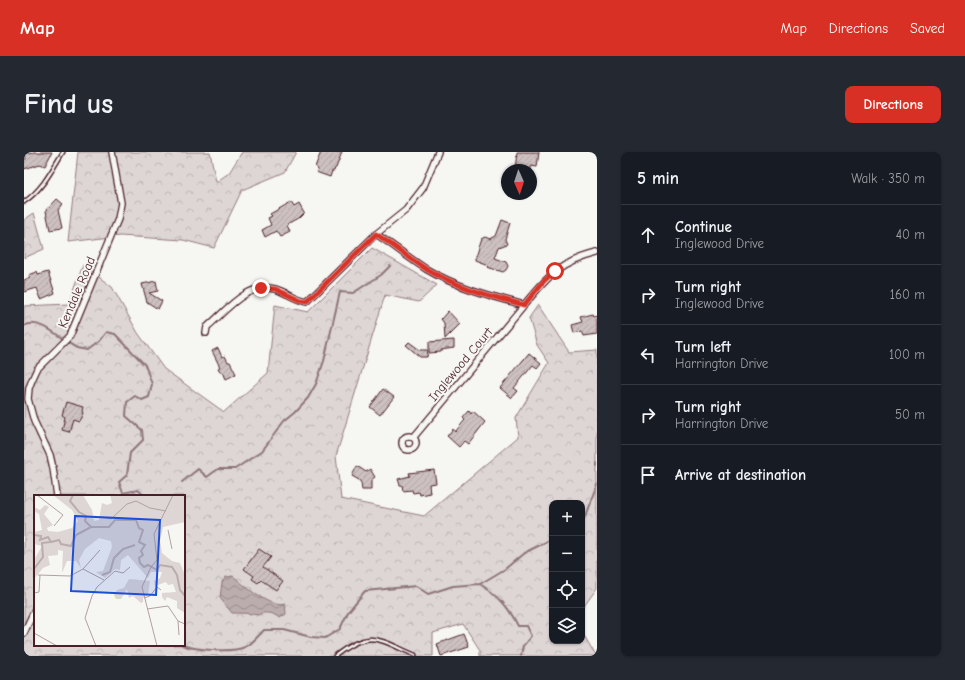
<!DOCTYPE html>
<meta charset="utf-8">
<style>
body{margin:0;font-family:"Comic Neue",sans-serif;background:#242831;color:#f1f3f6}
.controls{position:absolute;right:12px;bottom:12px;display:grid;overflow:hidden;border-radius:8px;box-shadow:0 1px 3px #0004}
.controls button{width:36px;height:36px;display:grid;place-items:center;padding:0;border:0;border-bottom:1px solid #363941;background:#171b24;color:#f1f3f6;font:20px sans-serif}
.compass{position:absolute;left:477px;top:12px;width:36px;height:36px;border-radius:50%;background:#171b24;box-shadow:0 1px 3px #0004;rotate:177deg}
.stop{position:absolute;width:12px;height:12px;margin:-9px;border:3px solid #d93025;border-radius:50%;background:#fff}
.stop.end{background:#d93025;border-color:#fff;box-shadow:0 1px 4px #0008}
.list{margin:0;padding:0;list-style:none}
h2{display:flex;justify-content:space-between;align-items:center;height:52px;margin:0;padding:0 16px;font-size:17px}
h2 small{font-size:13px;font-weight:400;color:#9ea1a6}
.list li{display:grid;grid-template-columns:26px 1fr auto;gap:12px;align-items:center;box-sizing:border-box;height:60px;padding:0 16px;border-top:1px solid #363941}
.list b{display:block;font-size:15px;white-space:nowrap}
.list p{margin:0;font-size:13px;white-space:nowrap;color:#9ea1a6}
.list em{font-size:13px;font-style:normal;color:#9ea1a6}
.icon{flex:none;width:22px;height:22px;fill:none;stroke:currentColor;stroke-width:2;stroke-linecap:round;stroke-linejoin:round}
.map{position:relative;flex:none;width:573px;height:504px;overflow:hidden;border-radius:8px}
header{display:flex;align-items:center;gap:24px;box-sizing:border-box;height:56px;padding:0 20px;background:#d93025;color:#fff}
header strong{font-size:19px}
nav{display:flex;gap:22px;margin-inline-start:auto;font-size:14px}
.intro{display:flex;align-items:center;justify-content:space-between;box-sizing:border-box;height:96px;padding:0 24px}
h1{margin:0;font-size:28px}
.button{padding:10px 18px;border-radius:8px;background:#d93025;color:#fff;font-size:14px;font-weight:700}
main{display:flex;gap:24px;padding:0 24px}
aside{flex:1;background:#171b24;border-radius:8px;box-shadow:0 1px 3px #0004}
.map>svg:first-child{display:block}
.forest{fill:url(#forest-crowns);stroke:#947a80;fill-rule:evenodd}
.water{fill:url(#water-waves);stroke:#8e747a}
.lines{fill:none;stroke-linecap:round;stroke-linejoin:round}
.stream{stroke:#8e747a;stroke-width:2}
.building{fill:url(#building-hatch);stroke:#4a1f2b}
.lane-casing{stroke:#4a1f2b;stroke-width:5.5}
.street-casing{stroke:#4a1f2b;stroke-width:8}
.lane{stroke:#f6f6f2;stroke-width:2.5}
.street{stroke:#f6f6f2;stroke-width:5.5}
.route{stroke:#d93025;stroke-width:5}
.labels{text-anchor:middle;stroke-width:4;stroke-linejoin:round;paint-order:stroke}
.street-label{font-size:13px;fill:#4a1f2b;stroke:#f6f6f2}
.inset-river{fill:none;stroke:#bbadae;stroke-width:2}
.inset-road{fill:none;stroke:#b1a0a2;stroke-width:1}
.view{fill:#1d4ed8;fill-opacity:0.15;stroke:#1d4ed8;stroke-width:2}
.inset-edge{fill:none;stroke:#4a1f2b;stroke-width:2}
</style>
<header>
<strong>Map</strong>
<nav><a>Map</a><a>Directions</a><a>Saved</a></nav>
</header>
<div class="intro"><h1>Find us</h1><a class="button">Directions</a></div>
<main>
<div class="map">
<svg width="573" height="504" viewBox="0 0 573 504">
<defs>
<pattern id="forest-crowns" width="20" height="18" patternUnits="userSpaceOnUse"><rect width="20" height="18" fill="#ddd6d5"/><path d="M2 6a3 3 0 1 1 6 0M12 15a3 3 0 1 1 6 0" fill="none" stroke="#bfb7b7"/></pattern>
<pattern id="water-waves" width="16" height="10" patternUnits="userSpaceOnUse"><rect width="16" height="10" fill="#bbadae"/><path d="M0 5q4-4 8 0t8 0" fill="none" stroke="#9a8c8e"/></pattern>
<pattern id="building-hatch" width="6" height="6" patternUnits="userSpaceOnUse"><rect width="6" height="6" fill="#ccc1c0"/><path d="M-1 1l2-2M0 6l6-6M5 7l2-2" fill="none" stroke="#b1a5a5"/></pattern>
</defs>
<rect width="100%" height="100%" fill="#f6f6f2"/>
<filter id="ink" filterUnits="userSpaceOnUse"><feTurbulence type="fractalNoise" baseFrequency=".025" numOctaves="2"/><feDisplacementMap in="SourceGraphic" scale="8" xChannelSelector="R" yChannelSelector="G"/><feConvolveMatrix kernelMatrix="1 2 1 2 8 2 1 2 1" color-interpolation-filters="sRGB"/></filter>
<g filter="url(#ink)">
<path class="forest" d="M54,0H186L192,30L205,21L218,0H272L261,20L218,38L190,96L159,88L96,84L44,90Z
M10,61L20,97L0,106V68Z
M348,96L413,133L395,150L361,143L312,304L317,347L400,364L494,285L492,266L525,211L513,193L505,166L514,153L545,200L573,198V436L558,457V351H528V489H558V480L572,504H456V498L439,472L409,481V504H0V154L45,152L59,113L88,135L114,181L140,217L200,260L244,221L251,153L284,160ZM11,344H160V493H11Z"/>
<path class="water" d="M209,424C220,433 246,457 261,452L262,462L256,466C249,461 241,459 234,463C225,461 217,461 208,461L196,446L198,430L202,425Z"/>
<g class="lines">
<path class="stream" d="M0,174C17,164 38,189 53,196C56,197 60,197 63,198L75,189L82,180L91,182L121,213L128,232L125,245L118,248L111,244L103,250L102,264L118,278L119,288L106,301L103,323L95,330L99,341L114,338L121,344
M573,311V314
M158,330L174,317L183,325L194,317H211L238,299L260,269L271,260L284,246L292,232L300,209L316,140L329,141L357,123L366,114
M558,372L573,332
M456,432C475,444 484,454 494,474H502L507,484L499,494L497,504
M158,493C172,498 207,501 221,495C228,492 234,484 240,478H260L287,485L301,486L316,477L324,460L341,439L392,434L404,442L429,434L456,432L481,417L500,401L528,387"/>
</g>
<path class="building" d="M10,0H28L21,14L16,12L0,17V8L2,7L1,2Z
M297,0H318L312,16H311L310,19H308L306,25L292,20L294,17L291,15Z
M493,0H515L513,15L507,14V18H491Z
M33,47L39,52L34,58L38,76L26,78L22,59Z
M267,50L270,55L275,52L280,61L274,67L263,73L266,80L256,85L252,79L241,85L238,78L247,73L244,66L248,64L246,62Z
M478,68L486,71L481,87L483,92L475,95L471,106L482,110L484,114L482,118L479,120L463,115L464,113L451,108V105L457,87L461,85L466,87L472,84Z
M13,120L14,123L24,120L31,141L17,147L13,136L0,140V128L6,126L5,123Z
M132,129L134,139L125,141L138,149L134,157L123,150L118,132Z
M424,159L436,172L421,187L420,171L417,167Z
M569,162L570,164L573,163V182L560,184L558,179L550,181L548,173L559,170L557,165Z
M430,188V196L417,198V200L405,201V190Z
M385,190L396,198H404L403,205H396L382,193Z
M194,196L198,205L201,204L204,210H206L212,222L202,227L199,220L197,221L194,216L196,215L188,199Z
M505,201L517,211L513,216L509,213L490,236L494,239L488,246L476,236Z
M359,237L370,245L356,263L346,255Z
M42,250L59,255L58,259L59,261L55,269L49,267L45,280L38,278L41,265L38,263Z
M445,259L447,262L449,259L461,270L444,292L440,289L435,295L423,284L429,277L431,280L441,268L439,266Z
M333,314L342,320L346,317L351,325L347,328V338H338L337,331L335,328L328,324Z
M410,318L412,331L405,332L406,341L396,343L395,340L389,341L388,338L379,339L378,333H376L374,327L386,324L385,321Z
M235,397L247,405L239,415L259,429L252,438L237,428L234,431L228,427L230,424L220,417Z
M440,482L445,495L417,504L413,492Z"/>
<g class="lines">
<defs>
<path id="lane" d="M0,50C18,38 28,18 39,0
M311,504C346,476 355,488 391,503"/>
<path id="street" d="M352,82C369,93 385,106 402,117C432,135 467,144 500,153C524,124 536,110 573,101
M182,181L183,175C202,159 223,130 251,137C262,140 271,148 283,150L352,82L382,58L399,36L414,0
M378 291a7 7 0 1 1 14 0a7 7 0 1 1-14 0Z
M389,286L500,153
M33,344L29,316L26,303L10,269L4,247L5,236L8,228L13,217L46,184L94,67L97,51L88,0
M0,481L11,457"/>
</defs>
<use href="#lane" class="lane-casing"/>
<use href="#street" class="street-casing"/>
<use href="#lane" class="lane"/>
<use href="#street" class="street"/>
</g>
</g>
<g class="lines" filter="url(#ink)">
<path class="route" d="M237,136L251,137L277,149L283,150L352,82C369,93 385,106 402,117C432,135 467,144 500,153L520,129L531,119"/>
</g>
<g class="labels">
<g class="street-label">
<text transform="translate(52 140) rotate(-67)" y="5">Kendale Road</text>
<text transform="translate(436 212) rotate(-50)" y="5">Inglewood Court</text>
</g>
</g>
<g transform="translate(10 343)">
<rect width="151" height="151" fill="#f6f6f2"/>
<path d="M19,0H49L58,15L60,26L65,25L68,8L73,10L78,8L76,0H151V27L129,32L126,46L128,58L138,66L146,68L151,80V118L143,113V106L133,102L131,106L128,102V98L142,97L139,89L134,90L132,87L121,91L120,86L126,83L128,77H117L114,83L94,60L87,65L86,75L81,74L71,83L62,77L69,76L78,52L77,46L65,43L51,54L45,65L47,73L42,66H33L28,78L29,56L24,55V60L14,61L16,70L9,73L0,84V65L8,51L0,49V37L8,35L5,19L0,16V12L6,15L11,10L15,12L10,19L19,30L13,33L14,36L24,37L38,33L44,26L38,15ZM95,84L116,86L114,100L109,103V107L107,108L99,101L95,103L93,94L87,104H82L80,100L83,95L90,93Z" fill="#ddd6d5"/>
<path class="inset-river" d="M39,0L36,6L45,17L52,21L51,26L57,32M0,40L7,41L6,45L14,42L17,47L25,45L27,49L37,51L42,40L57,32H75L81,25H102L105,33L109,35L105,47L111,50L107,56L109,60L105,63L106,68L110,72L114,70L123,75L126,70L138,72L143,80L146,95L151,101M0,74L9,62L8,48L16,47M68,80L76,77L80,63L89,54L101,50"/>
<path class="inset-road" d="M3,0L29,20L20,31M68,22L77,24L93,9L102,6L116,13L132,16M134,35L138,54M49,74L66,55M4,80L36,81L49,74L70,85M0,98L5,97L6,80M110,103L116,101L123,92L127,95M113,114L134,111L144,126L151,129M144,126L145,140M0,138L23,151M62,151L51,123L58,101L63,92L81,76L89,78L96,72M123,151L108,92L117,72L123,65L120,39L139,0"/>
<path class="view" d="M41,21L126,25L122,100L37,96Z"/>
<rect width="151" height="151" class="inset-edge"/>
</g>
</svg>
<div class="controls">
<button>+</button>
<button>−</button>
<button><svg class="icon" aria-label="locate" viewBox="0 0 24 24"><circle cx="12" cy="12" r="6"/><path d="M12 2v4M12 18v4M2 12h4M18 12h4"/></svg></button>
<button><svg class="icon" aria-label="layers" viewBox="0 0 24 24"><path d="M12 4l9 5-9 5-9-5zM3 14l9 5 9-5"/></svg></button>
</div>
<svg class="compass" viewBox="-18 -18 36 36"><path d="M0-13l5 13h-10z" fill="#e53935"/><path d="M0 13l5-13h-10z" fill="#9ea1a6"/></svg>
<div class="stop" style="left:531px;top:119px"></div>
<div class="stop end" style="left:237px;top:136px"></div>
</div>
<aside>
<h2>5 min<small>Walk · 350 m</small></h2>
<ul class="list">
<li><svg class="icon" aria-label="ahead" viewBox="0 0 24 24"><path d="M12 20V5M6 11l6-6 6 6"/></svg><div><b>Continue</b><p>Inglewood Drive</p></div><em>40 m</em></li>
<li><svg class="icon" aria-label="right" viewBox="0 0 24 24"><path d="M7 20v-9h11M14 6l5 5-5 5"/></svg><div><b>Turn right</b><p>Inglewood Drive</p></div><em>160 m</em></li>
<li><svg class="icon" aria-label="left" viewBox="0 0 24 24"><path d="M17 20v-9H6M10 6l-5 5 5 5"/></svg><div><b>Turn left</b><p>Harrington Drive</p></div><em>100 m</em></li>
<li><svg class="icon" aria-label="right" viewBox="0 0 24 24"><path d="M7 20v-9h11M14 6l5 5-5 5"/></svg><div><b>Turn right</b><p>Harrington Drive</p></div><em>50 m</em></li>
<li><svg class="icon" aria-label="arrive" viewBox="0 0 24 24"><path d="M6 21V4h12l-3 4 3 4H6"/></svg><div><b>Arrive at destination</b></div></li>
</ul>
</aside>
</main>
